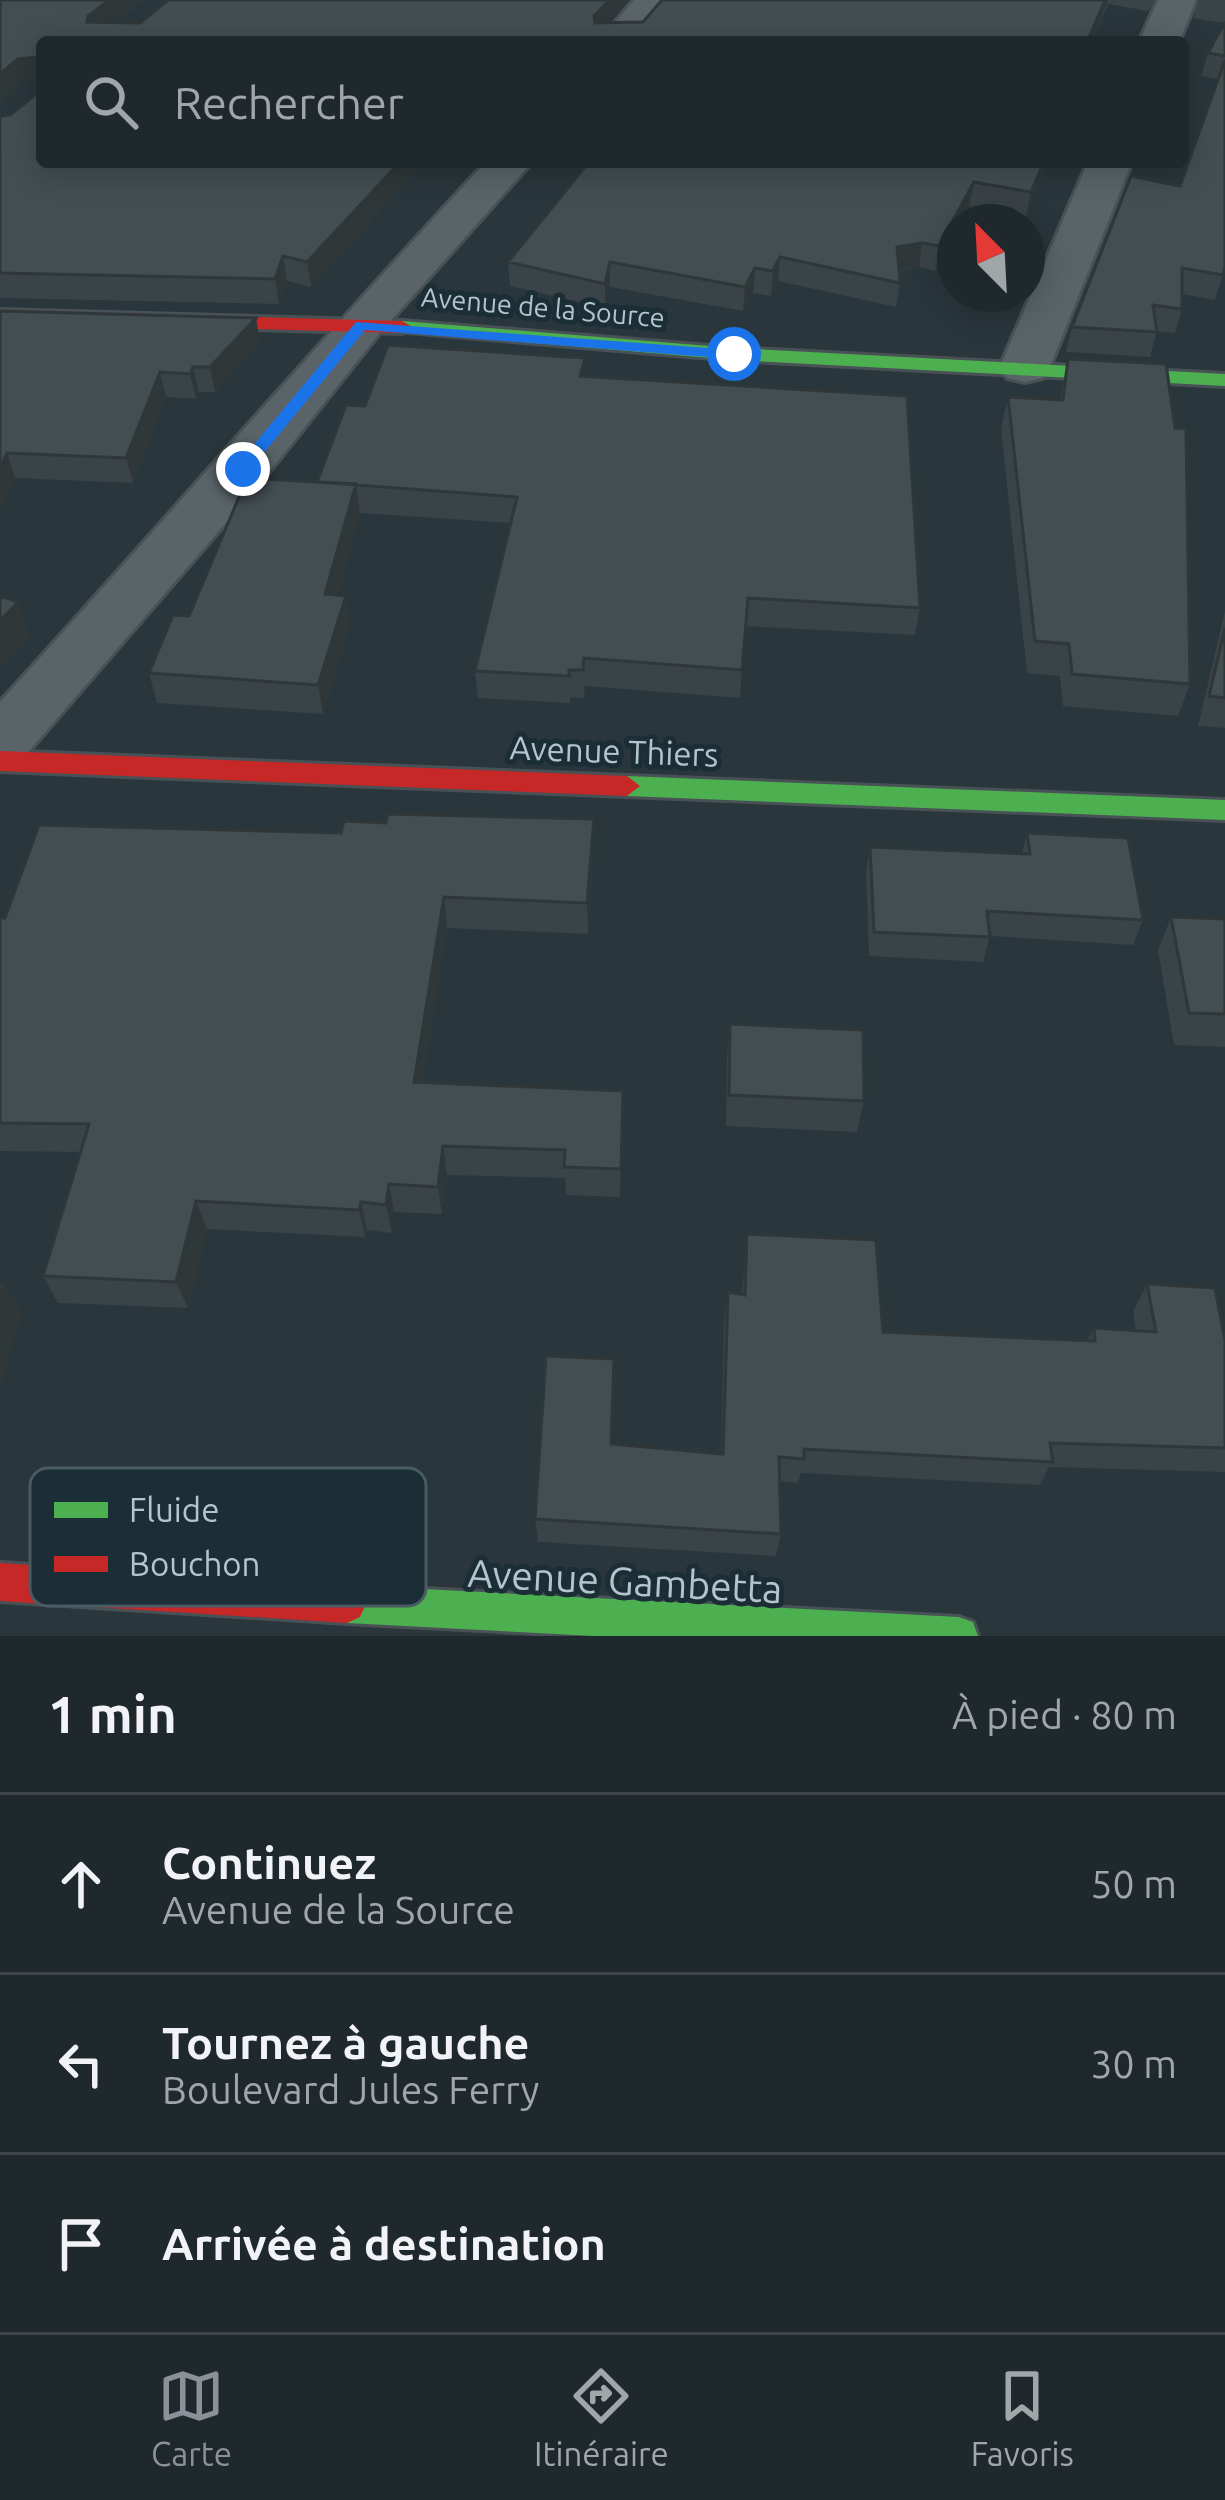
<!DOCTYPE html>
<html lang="fr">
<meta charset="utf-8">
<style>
body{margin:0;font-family:Ubuntu,sans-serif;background:#273034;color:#f1f3f6}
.compass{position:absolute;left:937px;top:204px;width:108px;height:108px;border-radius:50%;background:#1f282c;box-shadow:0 6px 30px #0003;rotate:336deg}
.stop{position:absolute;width:36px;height:36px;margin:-27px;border:9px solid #1a73e8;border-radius:50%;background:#fff}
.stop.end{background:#1a73e8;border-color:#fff;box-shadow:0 3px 12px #0008}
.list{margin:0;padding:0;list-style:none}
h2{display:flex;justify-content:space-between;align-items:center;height:156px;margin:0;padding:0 48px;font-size:51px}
h2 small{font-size:39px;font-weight:400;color:#a1a6a9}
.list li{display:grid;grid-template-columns:78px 1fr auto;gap:36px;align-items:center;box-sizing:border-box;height:180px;padding:0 48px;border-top:3px solid #3c4448}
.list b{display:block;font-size:45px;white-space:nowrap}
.list p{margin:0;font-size:39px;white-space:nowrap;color:#a1a6a9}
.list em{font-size:39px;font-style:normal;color:#a1a6a9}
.icon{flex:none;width:66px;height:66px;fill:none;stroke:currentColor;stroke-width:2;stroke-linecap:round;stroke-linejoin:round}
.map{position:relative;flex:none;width:1225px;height:1636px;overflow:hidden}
.search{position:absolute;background:#1f282c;box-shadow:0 6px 30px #0003;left:36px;right:36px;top:36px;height:132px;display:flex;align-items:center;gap:30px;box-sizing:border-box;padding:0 42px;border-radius:12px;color:#a1a6a9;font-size:45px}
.sheet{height:696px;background:#1f282c}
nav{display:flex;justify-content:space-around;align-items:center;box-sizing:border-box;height:168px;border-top:3px solid #3c4448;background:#1f282c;font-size:33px;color:#a1a6a9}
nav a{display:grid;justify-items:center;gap:6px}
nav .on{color:#8c9099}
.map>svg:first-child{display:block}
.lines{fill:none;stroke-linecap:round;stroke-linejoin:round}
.street-casing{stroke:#485155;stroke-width:6}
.fast-casing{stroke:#485155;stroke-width:6}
.jam-casing{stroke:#485155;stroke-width:6}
.street{fill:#5a6468;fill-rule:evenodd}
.fast{fill:#4caf50;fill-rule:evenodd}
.jam{fill:#c62828;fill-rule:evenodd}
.wall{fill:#3a4347}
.shaded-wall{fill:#2f3739}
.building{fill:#434e52;stroke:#2f3739;stroke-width:3}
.route{fill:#1a73e8}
.labels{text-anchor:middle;stroke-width:10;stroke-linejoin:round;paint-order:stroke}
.far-street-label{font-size:27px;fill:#b3c4cc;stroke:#1b2e36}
.street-label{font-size:33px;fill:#b3c4cc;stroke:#1b2e36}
.near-street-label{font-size:39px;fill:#b3c4cc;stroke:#1b2e36}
.key{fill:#1b2e36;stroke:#495b63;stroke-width:3}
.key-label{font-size:33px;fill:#b3c4cc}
</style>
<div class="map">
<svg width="1225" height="1636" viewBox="0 0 1225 1636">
<rect width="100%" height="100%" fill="#29363b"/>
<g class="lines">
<defs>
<path id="street" d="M634,0H674L639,42H598Z
M1158,0H1196L1179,42H1139Z
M486,162H532L378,335L262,481L22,759L0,766V702C163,523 321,339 486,162Z
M1088,162H1132L1050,367L1043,378L1025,382L1007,378L1000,367Z"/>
<path id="fast" d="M402,321L734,348L1225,374V386L734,360L395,331L392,327Z
M627,776L1225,800V820L627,796L614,786Z
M347,1585L959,1617L973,1622L978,1636H594L347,1623L334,1617L328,1604L334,1591Z"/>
<path id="jam" d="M0,310L402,321L412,327L402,333L0,322Z
M0,751L627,776L640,786L627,796L0,771Z
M0,1563L347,1585L360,1591L366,1604L360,1617L347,1623L0,1601Z"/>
</defs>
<use href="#street" class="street-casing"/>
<use href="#fast" class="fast-casing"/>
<use href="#jam" class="jam-casing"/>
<use href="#street" class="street"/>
<use href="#fast" class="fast"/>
<use href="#jam" class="jam"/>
</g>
<path class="wall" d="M0,0H144L114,23H140L628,0L609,22H643L662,0H1155L1148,11L1108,4L1092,42H42L424,162L311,287L287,281L279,304L0,298V116L10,115L40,91V80L24,82Z
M1198,0H1225V267L1215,300L1182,294V309L1175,333L1157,331L1150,357L1066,352L1072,327L1180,186L1218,79L1201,76L1208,53L1224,23L1193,18Z
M589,162H1049L1026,216L969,206L935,271L919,267L899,271L900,283L896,307L778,281L771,296L753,293L743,311L610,287L605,308L510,286L508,262Z
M0,311L260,342L215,392H199L196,399L166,397L133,483L15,478L0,511Z
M1068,359L1190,684L1178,716L1063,706L1060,676L1027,673L1001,429L1008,397L1060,400Z
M585,377L920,608L915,635L745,626L740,698L585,686L584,698L570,697V703L478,698L475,671L510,523L360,513L338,595L346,596L350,625L323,714L157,703L149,673L189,616L317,482L365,406Z
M1225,611V728L1198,726Z
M594,819V850L588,934L447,928L423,1082L623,1091L620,1197L566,1195L565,1178L447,1175L442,1214L394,1212L392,1233L367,1230L365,1237L207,1229L188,1308L58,1303L43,1276L81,1152L0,1151V918L386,823Z
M1027,833L1143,920L1133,945L990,936L983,962L869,956L866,872L870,847L1022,853Z
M1171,917L1225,919V1047L1174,1045L1158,950Z
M730,1024L864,1101L857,1132L726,1126L727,1056Z
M747,1234L883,1332L1087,1341L1094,1328L1136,1331L1133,1311L1147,1284L1225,1340V1472L1049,1467L1040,1485L801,1473L798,1483L780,1481L781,1534L776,1556L538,1542L535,1519L614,1385L612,1444L721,1454L724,1319L728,1292L742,1294Z"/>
<path class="shaded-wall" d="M109,0H144L93,38L87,22L88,16Z
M609,0H628L595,39L594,16Z
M1105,0H1108L1092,42H1087Z
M39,57L42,80L24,82L0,102V74L18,59Z
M400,162H424L311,287L307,262Z
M1044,162H1049L1026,216L1031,192Z
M974,182L969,206L961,222H955V233L935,271L939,246Z
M922,243L919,267L894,271L897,247Z
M283,256L287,281L279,304L275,279Z
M780,257L778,281L771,296L773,271Z
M610,262V287L605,308V284Z
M755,268L753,293L743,311L745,287Z
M256,318L260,342L215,392L210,367Z
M193,367L199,392L196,399L190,374Z
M160,372L166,397L133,483L126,458Z
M7,453L15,478L0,511V468Z
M356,484L360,514L330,624L325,594Z
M346,596L350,625L323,714L318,685Z
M18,602L30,636L0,669V621Z
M594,819V850L588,934L587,903Z
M444,897L447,928L419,1111L414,1082Z
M443,1146L447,1175L442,1214L438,1187Z
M389,1184L394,1212L392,1233L386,1205Z
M196,1201L207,1229L188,1308L176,1282Z
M361,1202L367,1230L365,1237L359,1210Z
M5,1284L22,1312L0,1389V1301Z"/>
<path class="building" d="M0,0H109L88,16L87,22L140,23L168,0H609L594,16L595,23L643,22L662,0H1105L1087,42H42V162H400L307,262L283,256L275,279L0,273V116L10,115L40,91L39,57L18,59L0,74Z
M1225,22V56L1208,53Z
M1225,60V267L1223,275L1182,268V309L1153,305L1157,332L1072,327L1131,176L1180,186Z
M589,162H1044L1031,192L974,182L939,246L922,243L897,247L900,283L780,257L773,271L755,268L745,287L610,262L605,284L508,262Z
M0,311L256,318L210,367H193L190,374L160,372L126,458L7,453L0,468Z
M388,345L585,358L580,376L907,396L920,608L748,598L742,670L584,658L583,670H569V676L475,671L517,497L317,482L346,405L365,406Z
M1068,359L1166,364L1175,428L1186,429L1190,684L1072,674L1069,644L1035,641L1008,397L1063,400Z
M247,478L356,484L325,594L346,596L318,685L149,673L173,615L189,616Z
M0,596L18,602L0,621Z
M1225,628V698L1209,696Z
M388,814L594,819L587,903L444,897L414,1082L623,1091L621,1169L564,1167L565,1150L443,1146L438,1187L389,1184L386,1205L361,1202L359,1210L196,1201L176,1282L43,1276L89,1124L0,1123V918H5L39,825L341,833L344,821L386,823Z
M1027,833L1128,838L1143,920L987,911L990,937L874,932L870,847L1030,854Z
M1171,917L1225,919V1014L1189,1013Z
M730,1024L863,1030L864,1101L729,1095Z
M747,1234L876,1240L883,1332L1095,1341L1094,1328L1156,1332L1147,1284L1215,1288L1225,1340V1448L1050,1443L1053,1462L804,1449V1459L779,1457L781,1534L535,1519L546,1356L614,1359L611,1444L723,1454L728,1292L745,1295Z
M0,1284H5L0,1301Z"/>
<path class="route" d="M356,322L734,350L741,354L734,359L365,330L248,472H237V465Z"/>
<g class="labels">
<g class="far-street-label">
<text transform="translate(543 308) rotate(5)" y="9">Avenue de la Source</text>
</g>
<g class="street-label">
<text transform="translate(614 751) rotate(2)" y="12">Avenue Thiers</text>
</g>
<g class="near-street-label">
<text transform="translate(625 1581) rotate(3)" y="14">Avenue Gambetta</text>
</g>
</g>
<rect x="30" y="1468" width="396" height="138" rx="18" class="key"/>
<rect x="54" y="1502" width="54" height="16" fill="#4caf50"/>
<rect x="54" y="1556" width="54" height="16" fill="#c62828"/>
<g class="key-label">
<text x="129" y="1522">Fluide</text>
<text x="129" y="1576">Bouchon</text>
</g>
</svg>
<svg class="compass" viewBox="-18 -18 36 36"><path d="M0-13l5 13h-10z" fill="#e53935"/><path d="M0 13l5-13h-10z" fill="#a1a6a9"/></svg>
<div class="stop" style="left:734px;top:354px"></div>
<div class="stop end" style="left:243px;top:469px"></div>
<div class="search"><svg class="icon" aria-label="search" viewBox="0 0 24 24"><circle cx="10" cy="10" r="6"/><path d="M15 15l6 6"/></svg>Rechercher</div>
</div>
<section class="sheet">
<h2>1 min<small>À pied · 80 m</small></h2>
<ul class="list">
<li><svg class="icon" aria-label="ahead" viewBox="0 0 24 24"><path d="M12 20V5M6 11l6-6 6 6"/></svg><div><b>Continuez</b><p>Avenue de la Source</p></div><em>50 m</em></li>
<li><svg class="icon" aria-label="left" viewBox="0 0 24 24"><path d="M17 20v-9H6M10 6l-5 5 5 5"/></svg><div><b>Tournez à gauche</b><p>Boulevard Jules Ferry</p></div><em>30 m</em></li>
<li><svg class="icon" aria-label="arrive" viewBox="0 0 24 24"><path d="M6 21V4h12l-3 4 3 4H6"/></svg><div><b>Arrivée à destination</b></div></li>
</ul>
</section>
<nav>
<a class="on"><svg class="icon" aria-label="map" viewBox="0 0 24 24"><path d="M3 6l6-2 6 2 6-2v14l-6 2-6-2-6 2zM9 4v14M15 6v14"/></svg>Carte</a>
<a><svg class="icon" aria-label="directions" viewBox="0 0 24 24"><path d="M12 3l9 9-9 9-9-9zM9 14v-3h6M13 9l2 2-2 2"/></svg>Itinéraire</a>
<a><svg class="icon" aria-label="saved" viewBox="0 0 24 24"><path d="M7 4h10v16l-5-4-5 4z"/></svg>Favoris</a>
</nav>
